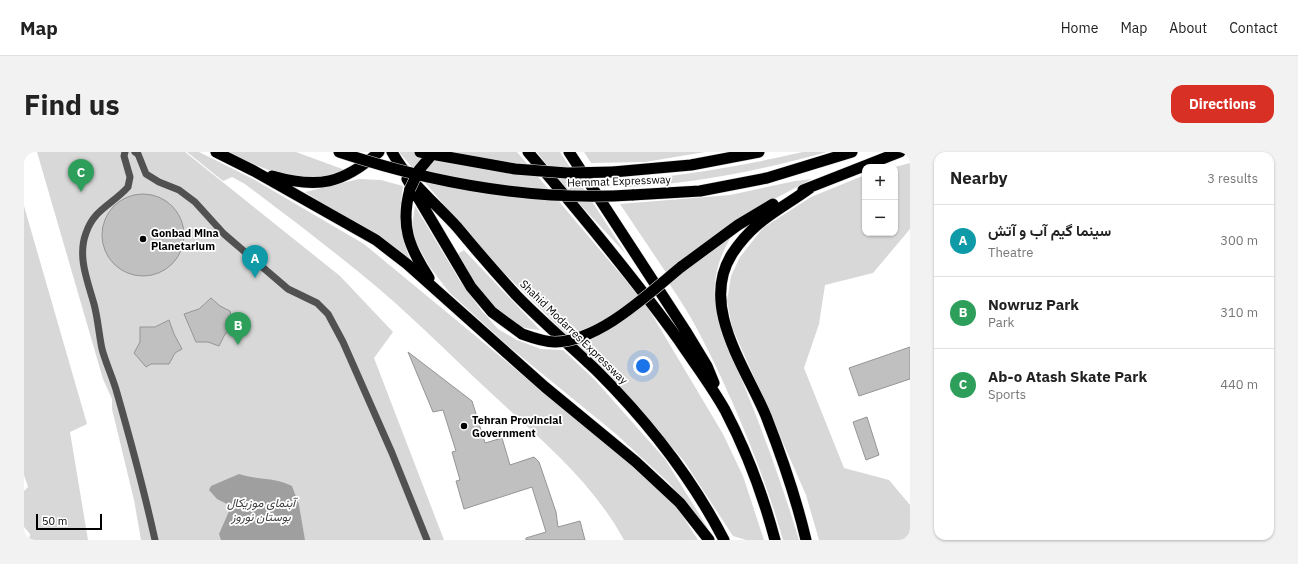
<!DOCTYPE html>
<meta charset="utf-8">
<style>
body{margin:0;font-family:"IBM Plex Sans",Vazirmatn,sans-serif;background:#f2f2f2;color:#222}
.controls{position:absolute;right:12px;top:12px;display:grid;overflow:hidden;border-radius:8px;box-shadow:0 1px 3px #0004}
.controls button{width:36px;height:36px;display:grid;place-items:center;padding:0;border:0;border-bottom:1px solid #e0e0e0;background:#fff;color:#222;font:20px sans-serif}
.scale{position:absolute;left:12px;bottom:10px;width:66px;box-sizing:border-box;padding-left:4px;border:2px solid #000;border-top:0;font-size:11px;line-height:14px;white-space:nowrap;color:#000;-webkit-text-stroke:3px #fff;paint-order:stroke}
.you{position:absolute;left:619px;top:214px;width:14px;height:14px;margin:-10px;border:3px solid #fff;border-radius:50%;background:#1a73e8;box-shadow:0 0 0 6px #1a73e833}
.badge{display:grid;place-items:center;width:26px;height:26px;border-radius:50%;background:#d93025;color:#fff;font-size:13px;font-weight:700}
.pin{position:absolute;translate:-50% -33px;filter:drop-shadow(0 1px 2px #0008)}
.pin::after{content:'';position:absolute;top:21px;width:14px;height:12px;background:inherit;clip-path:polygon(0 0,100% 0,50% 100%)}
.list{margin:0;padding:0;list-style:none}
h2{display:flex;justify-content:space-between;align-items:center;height:52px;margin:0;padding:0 16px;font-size:17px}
h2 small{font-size:13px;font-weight:400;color:#767676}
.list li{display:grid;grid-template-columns:26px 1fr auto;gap:12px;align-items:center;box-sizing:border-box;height:72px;padding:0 16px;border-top:1px solid #e0e0e0}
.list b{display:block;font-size:15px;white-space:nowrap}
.list p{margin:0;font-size:13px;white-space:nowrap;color:#767676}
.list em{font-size:13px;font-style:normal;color:#767676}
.map{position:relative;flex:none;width:886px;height:388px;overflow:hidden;border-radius:12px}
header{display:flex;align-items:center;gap:24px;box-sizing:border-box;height:56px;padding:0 20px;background:#fff;border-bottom:1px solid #e0e0e0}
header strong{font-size:19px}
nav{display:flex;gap:22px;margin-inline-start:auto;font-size:14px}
.intro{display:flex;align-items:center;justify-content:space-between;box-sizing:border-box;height:96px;padding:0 24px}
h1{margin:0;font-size:28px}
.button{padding:10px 18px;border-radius:12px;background:#d93025;color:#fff;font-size:14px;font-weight:700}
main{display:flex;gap:24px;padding:0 24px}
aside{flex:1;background:#fff;border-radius:12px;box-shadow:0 1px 3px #0004}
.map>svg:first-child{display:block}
.green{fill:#d8d8d8}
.water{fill:#9f9f9f}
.building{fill:#c0c0c0;stroke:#959595}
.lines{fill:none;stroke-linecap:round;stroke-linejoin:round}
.trunk-casing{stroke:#dbdbdb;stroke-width:12}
.pedestrian{stroke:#515151;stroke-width:7}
.trunk{stroke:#000;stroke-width:11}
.trunk-bridge-casing{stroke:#dbdbdb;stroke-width:12;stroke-linecap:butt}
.trunk-bridge{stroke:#000;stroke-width:11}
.poi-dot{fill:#000;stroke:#fff;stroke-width:1.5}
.labels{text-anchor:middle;stroke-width:3.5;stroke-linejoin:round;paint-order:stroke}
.street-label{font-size:11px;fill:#000;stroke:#fff}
.poi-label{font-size:11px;font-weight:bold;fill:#000;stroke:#fff;text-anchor:start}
.water-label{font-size:12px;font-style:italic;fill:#404040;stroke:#fff}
</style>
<header>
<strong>Map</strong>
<nav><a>Home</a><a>Map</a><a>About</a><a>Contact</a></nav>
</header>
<div class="intro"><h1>Find us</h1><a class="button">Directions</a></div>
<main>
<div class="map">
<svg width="886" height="388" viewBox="0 0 886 388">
<rect width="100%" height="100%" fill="#fff"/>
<path class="green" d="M13,0H161L316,124L369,180L350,206L420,388H117L110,348L88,257V247L79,227Z
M163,0H175L229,27L340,92L518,239L606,310L654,357L674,388H600C568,329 515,286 467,241C429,206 393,169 354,136C311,100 266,66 221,32L208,25L199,29Z
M204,0H272L321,18C314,20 307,23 300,25C268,31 232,14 204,0Z
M375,0H493L621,151L699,282L719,324L740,388H722L709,384L660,309L584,221L552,192L466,107Z
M513,0H536L602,102L538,33Z
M560,0H681L621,10L567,11Z
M779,0H803C738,18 669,32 601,35L595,29C657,24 718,14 779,0Z
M886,11V77L849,121L801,133L795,172L780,216L820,316L865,328L886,353V388H795L782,343L708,175L703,149L707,124L716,105L739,76L787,45L841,23V81H871V15Z
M335,27L357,28L379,34C375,63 375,80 386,107L281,40Z
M788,27L739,53L643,122L596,52L706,43L771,29Z
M0,54L63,272L46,280L64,388H5L6,382L0,375V339L4,335L0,323Z
M391,54L436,129L457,158L474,177L493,188L517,197L539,198L570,227L641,307L685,378L645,331L592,282L482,192L425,140L405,114L391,88L388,74Z
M709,82C696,102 689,124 691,148C695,178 708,203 719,231C740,282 759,335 775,388H759C746,342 729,298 710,254C691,211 671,168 644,130Z
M440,98L516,178C509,177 502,177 495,174C467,164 447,127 432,103Z"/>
<path class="water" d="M215,322C232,328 251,325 268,334L275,353L281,388H197L195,382L206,357L205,353L193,347L185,338L187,334Z"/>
<path class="building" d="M78 83a41 41 0 1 1 82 0a41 41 0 1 1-82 0Z
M187,146L196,154L206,159L209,176L201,182L195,194L184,190H172L160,162L175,157Z
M145,168L150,182L158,197L151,201L145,212H127L122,215L110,201L116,190V175H131Z
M886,195V227L835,244L825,216Z
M384,200L448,249L461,291L478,286L486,313L510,305L515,310L532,360L534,375L556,369L561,388H502V386L522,380L508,335L440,357L432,329L436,328L428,300L432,299L419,258L409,260Z
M843,265L855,303L842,308L829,270Z"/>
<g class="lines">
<defs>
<path id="trunk" d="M192,0L230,19L352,88L383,112L521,235L612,310L656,351L685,388
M368,0C383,28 411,51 433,75C452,98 472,121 492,143C518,170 547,194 574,220C623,269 668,326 700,388
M504,0C556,61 607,122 654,187C670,211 687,233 701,258C723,300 739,343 751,388
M545,0L663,181L683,214L690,231
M589,20L667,13L735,0
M248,24C294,37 319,32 355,0
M383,27L447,135L468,160L498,182
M386,37C376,74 385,95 405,126
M779,38L876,0
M608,43L676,39L743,26L828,0
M657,115L714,73L749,52
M782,388C772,345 758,305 742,264C722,216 675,154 708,102C730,68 756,58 786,36"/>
</defs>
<use href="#trunk" class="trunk-casing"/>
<path class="pedestrian" d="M101,0L100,4L106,25L104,35C89,52 70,57 62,81C53,105 64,130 70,152C74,167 75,183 78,197C82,212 89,226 93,241C107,290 120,338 131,388
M111,0L114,2L122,22L135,30L155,38L171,50L200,82L264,137L293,151L304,162L319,190L368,301L403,388"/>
<use href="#trunk" class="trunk"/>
<defs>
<path id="trunk-bridge" d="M315,0C408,31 509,49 608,43
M396,0L491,17L543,21L589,20
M386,37L395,18L410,0
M498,182C509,186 520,190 531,190C576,189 624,142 657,115"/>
</defs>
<use href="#trunk-bridge" class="trunk-bridge-casing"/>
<use href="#trunk-bridge" class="trunk-bridge"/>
</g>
<g class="poi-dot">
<circle cx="119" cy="87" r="4"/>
<circle cx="440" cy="274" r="4"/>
</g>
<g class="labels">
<g class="street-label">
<text transform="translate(595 29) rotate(-2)" y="4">Hemmat Expressway</text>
<text transform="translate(550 180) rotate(44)" y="4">Shahid Modarres Expressway</text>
</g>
<g class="poi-label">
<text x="127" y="85">Gonbad Mina<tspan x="127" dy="13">Planetarium</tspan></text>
<text x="448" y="272">Tehran Provincial<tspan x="448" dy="13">Government</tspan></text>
</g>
<g class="water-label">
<text x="237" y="355">آبنمای موزیکال<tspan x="237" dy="14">بوستان نوروز</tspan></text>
</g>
</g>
</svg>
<div class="controls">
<button>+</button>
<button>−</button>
</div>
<div class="scale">50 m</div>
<div class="you"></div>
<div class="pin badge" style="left:231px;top:126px;background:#0f9aa8">A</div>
<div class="pin badge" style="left:214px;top:193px;background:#2e9e5b">B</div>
<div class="pin badge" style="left:57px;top:40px;background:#2e9e5b">C</div>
</div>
<aside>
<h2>Nearby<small>3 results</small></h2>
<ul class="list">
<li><span class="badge" style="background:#0f9aa8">A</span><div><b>سینما گیم آب و آتش</b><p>Theatre</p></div><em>300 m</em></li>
<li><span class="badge" style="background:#2e9e5b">B</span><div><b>Nowruz Park</b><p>Park</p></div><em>310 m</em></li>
<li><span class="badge" style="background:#2e9e5b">C</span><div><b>Ab-o Atash Skate Park</b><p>Sports</p></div><em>440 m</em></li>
</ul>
</aside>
</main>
